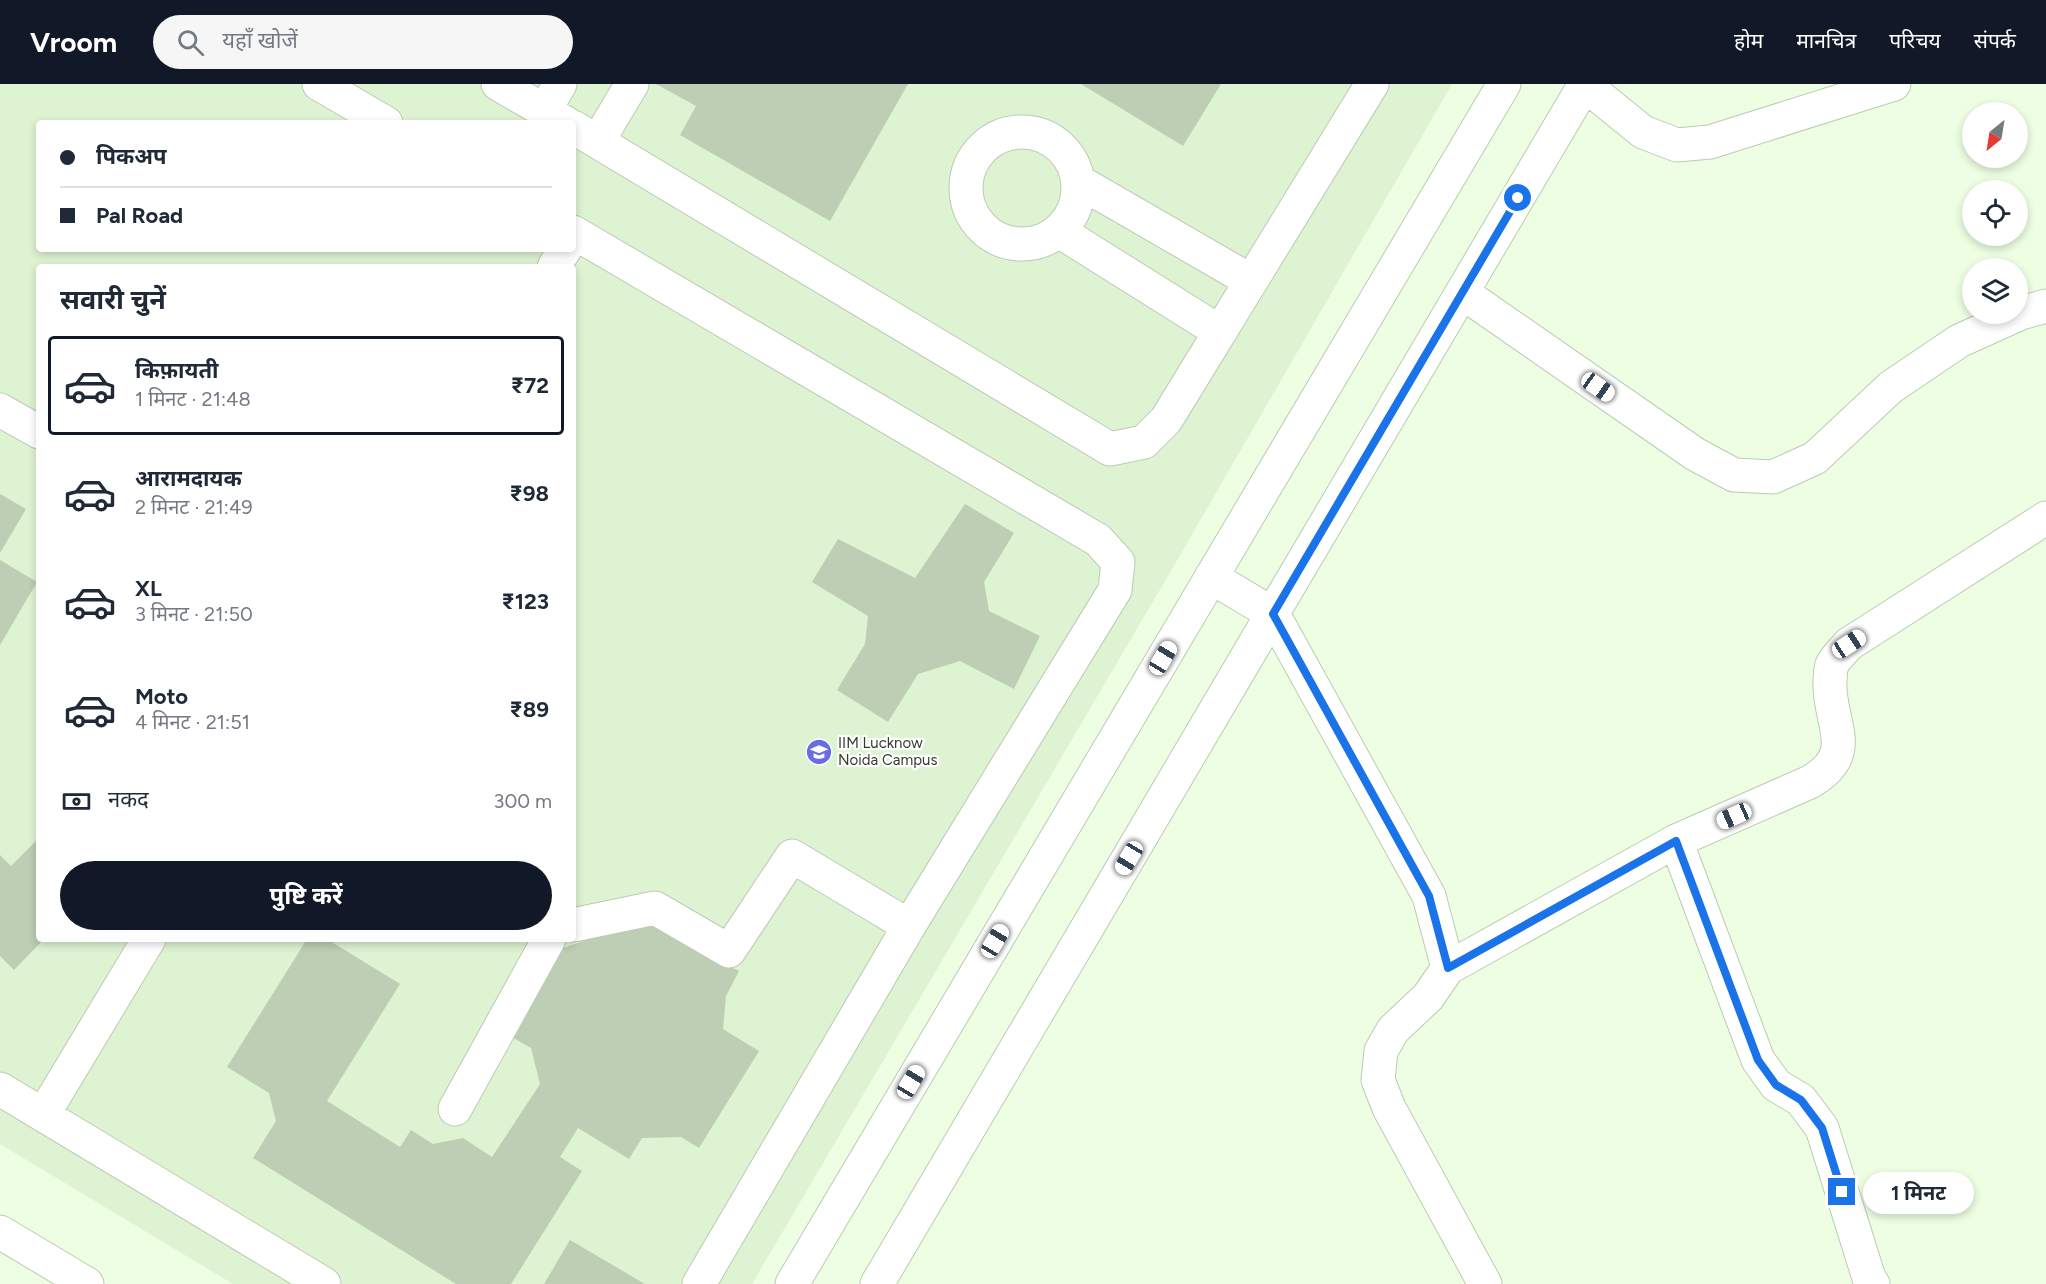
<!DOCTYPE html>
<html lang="hi">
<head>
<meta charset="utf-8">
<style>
  body { margin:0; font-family:Figtree,"Noto Sans Devanagari",sans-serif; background:#f6f6f7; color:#1f2937; height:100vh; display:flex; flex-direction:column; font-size:22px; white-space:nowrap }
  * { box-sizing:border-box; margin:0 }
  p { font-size:20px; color:#747a83 }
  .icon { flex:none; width:33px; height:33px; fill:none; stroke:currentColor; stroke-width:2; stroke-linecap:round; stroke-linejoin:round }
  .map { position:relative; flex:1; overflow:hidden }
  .details { position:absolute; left:36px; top:180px; width:540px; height:678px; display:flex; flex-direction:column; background:#fff; border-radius:6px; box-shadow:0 3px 9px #0003 }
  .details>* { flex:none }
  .banner { position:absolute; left:36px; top:36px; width:540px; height:132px; border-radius:6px; box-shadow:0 3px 9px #0003; display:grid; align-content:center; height:132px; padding:0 24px; background:#fff }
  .needle { width:39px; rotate:210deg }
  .controls { position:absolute; left:1962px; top:18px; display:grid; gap:12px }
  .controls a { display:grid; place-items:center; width:66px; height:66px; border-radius:50%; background:#fff; box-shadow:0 3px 9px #0003; font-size:30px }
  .end { position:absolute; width:27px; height:27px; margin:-14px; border:8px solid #1a73e8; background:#fff; box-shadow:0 0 0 3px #fff }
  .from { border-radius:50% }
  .bubble { position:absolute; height:42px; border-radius:21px; background:#fff; box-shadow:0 3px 9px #0003; font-size:20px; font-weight:700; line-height:42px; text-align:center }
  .car { position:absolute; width:18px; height:36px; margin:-18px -9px; border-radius:8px; box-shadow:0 0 4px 2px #0007; background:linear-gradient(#fff 24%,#345 0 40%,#fff 0 76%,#345 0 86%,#fff 0) }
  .banner b { display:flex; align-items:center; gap:21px; height:57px; font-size:22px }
  .banner b+b { border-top:2px solid #e0e1e3 }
  .banner i { width:15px; height:15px; background:#1f2937 }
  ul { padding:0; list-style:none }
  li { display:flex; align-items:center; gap:18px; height:99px; margin:0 12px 9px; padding:0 12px; border:3px solid transparent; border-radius:6px }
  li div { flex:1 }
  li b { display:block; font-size:22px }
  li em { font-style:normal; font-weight:700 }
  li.active { border-color:#111827 }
  li>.icon { width:54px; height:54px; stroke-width:1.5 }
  h2 { padding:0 24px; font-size:27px; line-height:72px }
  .pay { display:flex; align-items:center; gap:15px; height:66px; padding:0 24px; font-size:22px }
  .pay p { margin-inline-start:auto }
  .action { display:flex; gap:12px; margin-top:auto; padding:12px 24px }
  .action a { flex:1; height:69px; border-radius:36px; background:#111827; color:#fff; font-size:24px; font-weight:700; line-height:69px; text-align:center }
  header { display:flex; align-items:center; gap:36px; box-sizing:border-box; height:84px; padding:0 30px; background:#111827; color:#fff }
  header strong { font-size:28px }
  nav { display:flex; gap:33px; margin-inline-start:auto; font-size:21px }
  .search { width:420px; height:54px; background:#f6f6f7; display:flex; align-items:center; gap:15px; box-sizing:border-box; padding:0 21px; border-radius:33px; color:#747a83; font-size:22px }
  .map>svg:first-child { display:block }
</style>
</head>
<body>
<header>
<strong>Vroom</strong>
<div class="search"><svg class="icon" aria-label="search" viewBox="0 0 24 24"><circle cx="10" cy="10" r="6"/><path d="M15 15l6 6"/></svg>यहाँ खोजें</div>
<nav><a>होम</a><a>मानचित्र</a><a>परिचय</a><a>संपर्क</a></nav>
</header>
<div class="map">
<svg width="2046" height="1200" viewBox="0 0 2046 1200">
  <rect width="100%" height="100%" fill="#edfee3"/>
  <path fill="#def3d2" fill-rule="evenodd" d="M0,0H1452L1175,480L752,1200H233L0,1060ZM39,39H573V165H39ZM39,183H573V855H39Z"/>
  <path fill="#bdceb4" d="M656,0H908L830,137L680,51L696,22Z
    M1081,0H1221L1183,62Z
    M0,410L26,425L0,469Z
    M965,420L1014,449L984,498L989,527L1040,552L1014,605L960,577L918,590L888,638L837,606L865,560L868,532L812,498L838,455L915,494Z
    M0,476L37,498L0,561Z
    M38,755L39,855H44L14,886L0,872V771L11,782Z
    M643,836L739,887L726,912L723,945L759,967L699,1064L681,1053L642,1054L629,1075L578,1044L560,1073L582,1087L511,1200H456L253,1074L276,1037L269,1009L227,983L307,855H327L400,900L327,1017L400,1063L411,1046L433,1060L463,1054L492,1073L540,1000L531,964L506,950L552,868Z
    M570,1156L645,1200H544Z"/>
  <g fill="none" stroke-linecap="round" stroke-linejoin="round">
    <g stroke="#bbccb2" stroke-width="35">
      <path id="minor" d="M319,0L386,39
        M498,0L566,39
        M1585,1L1643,48L1677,61L1710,58L1894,0
        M544,27L560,0
        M573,43L1110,365L1144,358L1166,336L1372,0
        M966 104a56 56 0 1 1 112 0a56 56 0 1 1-112 0Z
        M598,57L632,0
        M1078,97L1251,197
        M1059,147L1220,248
        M573,148L1098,456L1118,478L1115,506L909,842L699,1200
        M554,183L565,165
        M1463,209L1695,370L1734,391L1773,393L1815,374L1891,303L1959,257L2021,229L2046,222
        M0,326L39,348
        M1211,493L1273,530L1429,812L1448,884L1428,913L1393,946L1381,967L1378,996L1389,1024L1485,1200
        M1676,757L1758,976L1776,1001L1801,1016L1822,1044L1869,1194L1873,1200
        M573,841L655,824L729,867L792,772L909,842
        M1448,884L1676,757L1810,698C1861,668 1827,639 1830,595C1831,591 1830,585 1832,581C1835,574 1844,566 1849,560L2046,434
        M0,1005L324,1200
        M455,1025L549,855
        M43,1031L149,855
        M0,1148L87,1200
        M792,1200L1504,0
        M877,1200L1585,0"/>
    </g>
    <use href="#minor" stroke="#fff" stroke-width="33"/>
  </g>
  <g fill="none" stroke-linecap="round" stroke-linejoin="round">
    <path stroke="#1a73e8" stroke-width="8" d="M1518,114L1273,530L1429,812L1448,884L1676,757L1758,976L1776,1001L1801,1016L1822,1044L1842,1108"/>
  </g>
  <defs>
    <g id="university-disc" transform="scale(1.35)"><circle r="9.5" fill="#686ce5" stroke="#fff"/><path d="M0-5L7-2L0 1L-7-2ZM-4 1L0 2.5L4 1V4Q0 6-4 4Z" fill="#fff"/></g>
  </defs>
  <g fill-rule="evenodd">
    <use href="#university-disc" x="819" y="668"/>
  </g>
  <g text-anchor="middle" stroke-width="4.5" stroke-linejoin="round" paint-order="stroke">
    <g font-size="15" fill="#353b31" stroke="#fff" text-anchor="start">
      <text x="838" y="664">IIM Lucknow<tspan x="838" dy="17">Noida Campus</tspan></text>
    </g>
  </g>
</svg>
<div class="controls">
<a><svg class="needle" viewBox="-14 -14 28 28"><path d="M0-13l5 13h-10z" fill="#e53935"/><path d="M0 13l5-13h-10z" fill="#747a83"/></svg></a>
<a><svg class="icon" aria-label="locate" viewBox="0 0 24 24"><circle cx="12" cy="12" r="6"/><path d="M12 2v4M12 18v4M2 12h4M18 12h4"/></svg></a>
<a><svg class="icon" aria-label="layers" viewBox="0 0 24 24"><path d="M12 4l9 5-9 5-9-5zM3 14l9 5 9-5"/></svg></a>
</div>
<i class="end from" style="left:1518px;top:114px"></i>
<i class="end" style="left:1842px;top:1108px"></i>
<div class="bubble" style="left:1863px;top:1088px;width:111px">1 मिनट</div>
<i class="car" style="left:1598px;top:303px;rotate:125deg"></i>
<i class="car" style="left:1849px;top:560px;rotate:57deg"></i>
<i class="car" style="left:1163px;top:574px;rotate:31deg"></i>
<i class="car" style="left:1734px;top:732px;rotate:246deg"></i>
<i class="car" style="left:1129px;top:774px;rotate:211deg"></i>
<i class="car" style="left:995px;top:857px;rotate:31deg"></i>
<i class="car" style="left:911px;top:998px;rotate:31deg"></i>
<div class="banner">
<b><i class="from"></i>पिकअप</b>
<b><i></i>Pal Road</b>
</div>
<section class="details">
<h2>सवारी चुनें</h2>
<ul>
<li class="active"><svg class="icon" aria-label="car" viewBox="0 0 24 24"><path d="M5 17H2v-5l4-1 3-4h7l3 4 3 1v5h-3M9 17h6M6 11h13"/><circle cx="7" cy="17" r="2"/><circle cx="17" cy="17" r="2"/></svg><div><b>किफ़ायती</b><p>1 मिनट · 21:48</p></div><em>₹72</em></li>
<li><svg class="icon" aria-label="car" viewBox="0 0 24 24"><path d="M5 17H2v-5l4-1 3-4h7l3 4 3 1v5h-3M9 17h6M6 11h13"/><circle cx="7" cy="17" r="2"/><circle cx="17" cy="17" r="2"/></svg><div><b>आरामदायक</b><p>2 मिनट · 21:49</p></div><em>₹98</em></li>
<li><svg class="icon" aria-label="car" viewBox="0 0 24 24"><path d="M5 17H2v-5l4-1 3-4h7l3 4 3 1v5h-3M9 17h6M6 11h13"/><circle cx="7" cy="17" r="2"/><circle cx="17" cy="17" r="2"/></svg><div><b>XL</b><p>3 मिनट · 21:50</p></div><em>₹123</em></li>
<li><svg class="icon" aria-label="car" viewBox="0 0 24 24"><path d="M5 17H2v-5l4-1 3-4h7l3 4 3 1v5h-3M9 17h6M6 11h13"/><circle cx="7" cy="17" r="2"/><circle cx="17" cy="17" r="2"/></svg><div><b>Moto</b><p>4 मिनट · 21:51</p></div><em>₹89</em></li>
</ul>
<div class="pay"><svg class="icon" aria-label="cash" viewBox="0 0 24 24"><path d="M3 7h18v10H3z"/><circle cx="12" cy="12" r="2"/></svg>नकद<p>300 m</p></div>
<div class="action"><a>पुष्टि करें</a></div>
</section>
</div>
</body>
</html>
